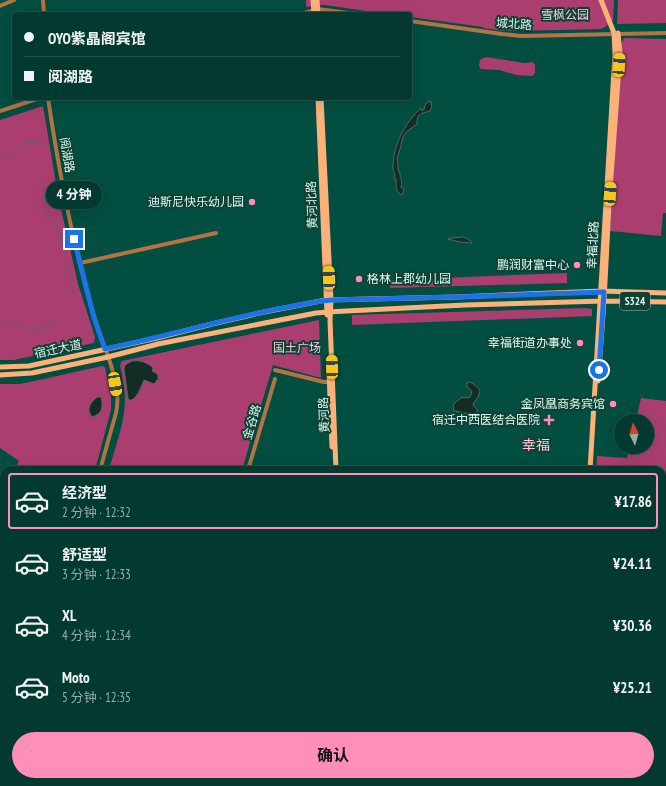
<!DOCTYPE html>
<html lang="zh">
<head>
<meta charset="utf-8">
<style>
  body { margin:0; font-family:"PT Sans Narrow","Noto Sans SC",sans-serif; background:#0c4138; color:#f1f3f6; height:100vh; display:flex; flex-direction:column; font-size:15px; white-space:nowrap }
  * { box-sizing:border-box; margin:0 }
  p { font-size:13px; color:#96adab }
  .icon { flex:none; width:22px; height:22px; fill:none; stroke:currentColor; stroke-width:2; stroke-linecap:round; stroke-linejoin:round }
  .map { position:relative; flex:1; overflow:hidden }
  .sheet { position:absolute; left:0px; top:466px; width:666px; height:320px; display:flex; flex-direction:column; background:#023a30; border-radius:12px 12px 0 0; box-shadow:0 4px 16px #0002,0 0 0 1px #23544c }
  .sheet>* { flex:none }
  .guide { position:absolute; left:12px; top:12px; width:400px; height:88px; border-radius:4px; box-shadow:0 4px 16px #0002,0 0 0 1px #23544c; display:grid; align-content:center; height:88px; padding:0 12px; background:#023a30 }
  .needle { width:26px; rotate:355deg }
  .fabs { position:absolute; left:614px; top:414px; display:grid; gap:8px }
  .fabs a { display:grid; place-items:center; width:40px; height:40px; border-radius:50%; background:#023a30; box-shadow:0 4px 16px #0002,0 0 0 1px #23544c; font-size:20px }
  .end { position:absolute; width:18px; height:18px; margin:-9px; border:5px solid #1a73e8; background:#fff; box-shadow:0 0 0 2px #fff }
  .from { border-radius:50% }
  .bubble { position:absolute; height:28px; border-radius:14px; background:#023a30; box-shadow:0 4px 16px #0002,0 0 0 1px #23544c; font-size:13px; font-weight:700; line-height:28px; text-align:center }
  .car { position:absolute; width:12px; height:24px; margin:-12px -6px; border-radius:5px; box-shadow:0 0 3px 1px #0007; background:linear-gradient(#f5c518 24%,#345 0 40%,#f5c518 0 76%,#345 0 86%,#f5c518 0) }
  .guide b { display:flex; align-items:center; gap:14px; height:38px; font-size:15px }
  .guide b+b { border-top:1px solid #23544c }
  .guide i { width:10px; height:10px; background:#f1f3f6 }
  ul { padding:7px 0 0; list-style:none }
  li { display:flex; align-items:center; gap:12px; height:56px; margin:0 8px 6px; padding:0 4px; border:2px solid transparent; border-radius:4px }
  li div { flex:1 }
  li b { display:block; font-size:15px }
  li em { font-style:normal; font-weight:700 }
  li.current { border-color:#ff8eba }
  li>.icon { width:36px; height:36px; stroke-width:1.5 }
  .action { display:flex; gap:8px; margin-top:auto; padding:8px 12px }
  .action a { flex:1; height:46px; border-radius:24px; background:#ff8eba; color:#111; font-size:16px; font-weight:700; line-height:46px; text-align:center }
  .map>svg:first-child { display:block }
</style>
</head>
<body>
<div class="map">
<svg width="666" height="786" viewBox="0 0 666 786">
  <rect width="100%" height="100%" fill="#024e40"/>
  <path fill="#aa3f6f" d="M306,0H614L613,21L605,27L601,29L514,31L504,30V31L483,28V27L410,17V14H388L324,5L306,7Z
    M618,0H666V23L617,24Z
    M624,38L666,39V213H663L661,236L610,231L622,42Z
    M487,57L524,63L533,62L535,65V73L532,76L516,75L500,70L481,69L479,66L480,60L483,58Z
    M43,106L58,195L78,284L95,337L94,343L14,360H0V120Z
    M567,273V283L390,288V280Z
    M586,308L592,309V316L352,325V315Z
    M319,320L321,378L273,365L242,470H109C115,447 125,423 125,399C125,388 122,376 120,365L122,361Z
    M102,366L105,367L111,396V410L95,470H14L19,461L0,448V384H20L39,380Z
    M641,398L666,401V511H665L666,485L662,484V470H596L597,456L627,458L630,447H647V421H636Z
    M662,556H666V580H662Z
    M0,566L4,567V782H338V786H0Z
    M662,629H666V653L662,652Z
    M662,771H666V786H624L625,782H662Z
    M400,782H519L518,786H366Z"/>
  <path fill="#142c26" stroke="#4e6a63" d="M431,101V105L432,106L430,111C420,114 417,113 417,124L406,132L403,137L400,149L397,158L398,165V169L400,174C400,178 403,180 401,187L404,190L402,195H401C394,189 397,186 396,179L394,178L395,176C394,173 393,170 393,167C393,145 405,123 421,108V110H424L425,105L428,102Z
    M464,237L472,242V243L460,242L448,239L451,238Z
    M132,361C140,360 147,362 153,368L152,371L156,373L158,375V379L154,384L144,380C141,387 138,396 132,400H129L128,398L124,369L125,365Z
    M469,382C473,383 478,387 480,391L478,397L473,404C473,407 477,408 478,411C470,417 462,411 454,411C451,402 457,403 462,397L464,398L470,397L472,391L467,387V383Z
    M97,397H101C103,407 103,413 92,417C86,409 90,403 97,397Z
    M0,630L4,632V676L0,673Z
    M132,782H236L235,786H138Z
    M277,782H322L323,786H279Z"/>
  <g fill="none" stroke-linecap="round" stroke-linejoin="round">
    <path stroke="#4e6a63" stroke-width="1" d="M0,160C14,157 17,145 27,143C34,141 42,144 49,144
      M43,186L46,208L56,224L63,244L66,256L65,266L70,279L73,289V293
      M0,323L18,324L34,329H38L55,323
      M0,591H4"/>
    <path stroke="#b27345" stroke-width="4" d="M43,0L44,14
      M0,6L14,0
      M301,14L318,9L356,14
      M410,21L502,34L521,36L666,33
      M48,98C55,145 63,192 74,239C80,266 87,293 95,319C103,348 123,382 116,413L100,470
      M0,111L40,98
      M80,263L216,233
      M275,370L324,382H329
      M248,470L275,379
      M579,470H590
      M0,559L4,561
      M0,563L4,565"/>
    <path stroke="#fdb17a" stroke-width="5" d="M313,0L314,14
      M317,0L318,14
      M318,98L327,315
      M321,98L331,300L330,321L336,470
      M0,367L29,366L157,338L212,324L264,312L326,300L456,297L601,291L666,293
      M329,373L332,447
      M0,375L32,373L108,357L158,344L316,313L327,312L465,305L604,301L666,302
      M598,381L604,301L609,205L620,53L618,33
      M590,470L615,53L614,33L601,0
      M0,485L4,486
      M0,491L4,492
      M662,587H666
      M344,782V786
      M348,782V786
      M571,786V782
      M576,786V782"/>
  </g>
  <g fill="none" stroke-linecap="round" stroke-linejoin="round">
    <path stroke="#1a73e8" stroke-width="5" d="M74,239L94,318L105,349C162,337 219,321 277,309C295,306 312,302 331,300L456,297L604,292L599,370"/>
  </g>
  <g fill="#ff8eba" stroke="#134036" stroke-width="1.5">
    <circle cx="252" cy="202" r="4"/>
    <circle cx="577" cy="265" r="4"/>
    <circle cx="359" cy="279" r="4"/>
    <circle cx="580" cy="343" r="4"/>
    <circle cx="613" cy="404" r="4"/>
    <path d="M547 414h4v4h4v4h-4v4h-4v-4h-4v-4h4z"/>
  </g>
  <g text-anchor="middle" stroke-width="4" stroke-linejoin="round" paint-order="stroke">
    <rect fill="#134036" stroke="#9ac4b8" stroke-width="1" x="620" y="292" width="30" height="18" rx="3"/>
    <g font-size="11" font-weight="bold" fill="#d4fcf0">
      <text x="635" y="305">S324</text>
    </g>
    <g font-size="12" fill="#efcfda" stroke="#134036">
      <text x="565" y="19">雪枫公园</text>
      <text x="297" y="352">国土广场</text>
    </g>
    <g font-size="12" fill="#d4fcf0" stroke="#134036">
      <text transform="translate(514 24) rotate(4)" y="4">城北路</text>
      <text transform="translate(67 155) rotate(80)" y="4">阅湖路</text>
      <text transform="translate(312 205) rotate(-92)" y="4">黄河北路</text>
      <text transform="translate(593 245) rotate(-87)" y="4">幸福北路</text>
      <text transform="translate(58 349) rotate(-12)" y="4">宿迁大道</text>
      <text transform="translate(324 415) rotate(-92)" y="4">黄河路</text>
      <text transform="translate(252 422) rotate(-73)" y="4">金谷路</text>
    </g>
    <g font-size="12" fill="#d4fcf0" stroke="#134036" text-anchor="end">
      <text x="244" y="206">迪斯尼快乐幼儿园</text>
      <text x="569" y="269">鹏润财富中心</text>
      <text x="367" y="283" text-anchor="start">格林上郡幼儿园</text>
      <text x="572" y="347">幸福街道办事处</text>
      <text x="605" y="408">金凤凰商务宾馆</text>
      <text x="540" y="424">宿迁中西医结合医院</text>
    </g>
    <g font-size="14" fill="#feccdd" stroke="#134036">
      <text x="536" y="450">幸福</text>
    </g>
  </g>
</svg>
<div class="fabs">
<a><svg class="needle" viewBox="-14 -14 28 28"><path d="M0-13l5 13h-10z" fill="#e53935"/><path d="M0 13l5-13h-10z" fill="#96adab"/></svg></a>
</div>
<i class="end from" style="left:599px;top:370px"></i>
<i class="end" style="left:74px;top:239px"></i>
<div class="bubble" style="left:46px;top:181px;width:56px">4 分钟</div>
<i class="car" style="left:619px;top:65px;rotate:4deg"></i>
<i class="car" style="left:610px;top:194px;rotate:4deg"></i>
<i class="car" style="left:329px;top:278px;rotate:358deg"></i>
<i class="car" style="left:332px;top:367px;rotate:358deg"></i>
<i class="car" style="left:115px;top:384px;rotate:170deg"></i>
<div class="guide">
<b><i class="from"></i>OYO紫晶阁宾馆</b>
<b><i></i>阅湖路</b>
</div>
<section class="sheet">
<ul>
<li class="current"><svg class="icon" aria-label="car" viewBox="0 0 24 24"><path d="M5 17H2v-5l4-1 3-4h7l3 4 3 1v5h-3M9 17h6M6 11h13"/><circle cx="7" cy="17" r="2"/><circle cx="17" cy="17" r="2"/></svg><div><b>经济型</b><p>2 分钟 · 12:32</p></div><em>¥17.86</em></li>
<li><svg class="icon" aria-label="car" viewBox="0 0 24 24"><path d="M5 17H2v-5l4-1 3-4h7l3 4 3 1v5h-3M9 17h6M6 11h13"/><circle cx="7" cy="17" r="2"/><circle cx="17" cy="17" r="2"/></svg><div><b>舒适型</b><p>3 分钟 · 12:33</p></div><em>¥24.11</em></li>
<li><svg class="icon" aria-label="car" viewBox="0 0 24 24"><path d="M5 17H2v-5l4-1 3-4h7l3 4 3 1v5h-3M9 17h6M6 11h13"/><circle cx="7" cy="17" r="2"/><circle cx="17" cy="17" r="2"/></svg><div><b>XL</b><p>4 分钟 · 12:34</p></div><em>¥30.36</em></li>
<li><svg class="icon" aria-label="car" viewBox="0 0 24 24"><path d="M5 17H2v-5l4-1 3-4h7l3 4 3 1v5h-3M9 17h6M6 11h13"/><circle cx="7" cy="17" r="2"/><circle cx="17" cy="17" r="2"/></svg><div><b>Moto</b><p>5 分钟 · 12:35</p></div><em>¥25.21</em></li>
</ul>
<div class="action"><a>确认</a></div>
</section>
</div>
</body>
</html>
